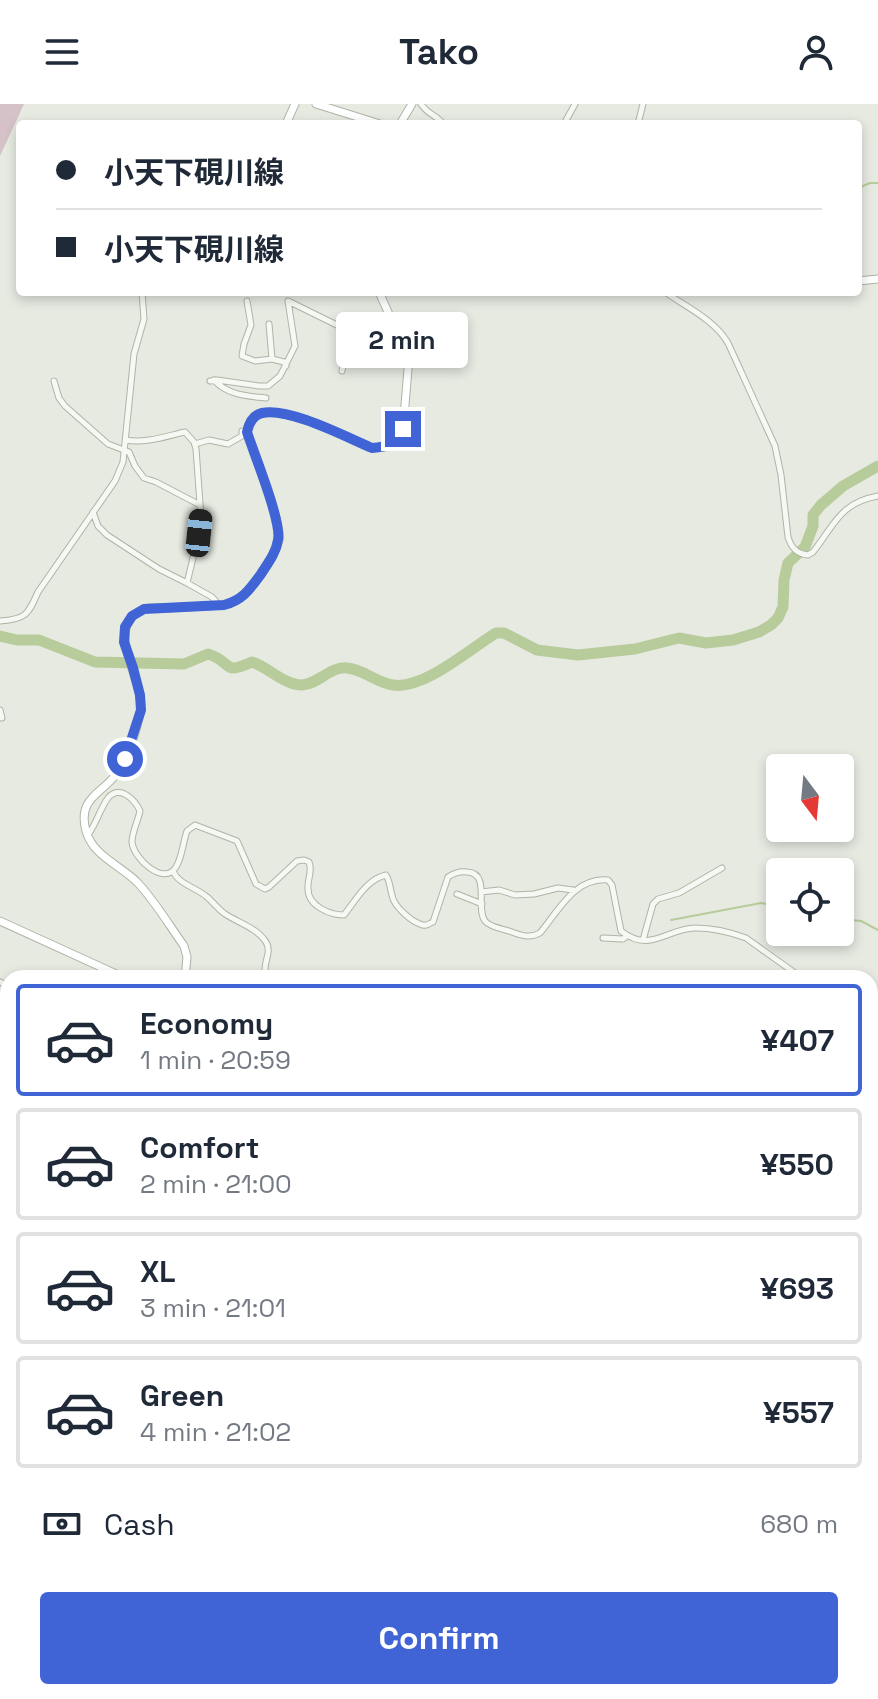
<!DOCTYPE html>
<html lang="en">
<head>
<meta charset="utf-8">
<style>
  body { margin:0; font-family:"Space Grotesk","Noto Sans JP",sans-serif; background:#f6f6f7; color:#1f2937; height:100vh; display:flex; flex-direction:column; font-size:30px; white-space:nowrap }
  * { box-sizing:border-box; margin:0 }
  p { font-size:26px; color:#747a83 }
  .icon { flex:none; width:44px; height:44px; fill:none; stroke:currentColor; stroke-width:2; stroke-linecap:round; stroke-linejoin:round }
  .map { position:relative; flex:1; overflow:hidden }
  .details { position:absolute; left:0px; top:866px; width:878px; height:730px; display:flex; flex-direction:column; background:#fff; border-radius:24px 24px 0 0; box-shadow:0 4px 12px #0003 }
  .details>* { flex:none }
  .guide { position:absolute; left:16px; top:16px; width:846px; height:176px; border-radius:8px; box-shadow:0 4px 12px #0003; display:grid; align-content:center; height:176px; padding:0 40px; background:#fff }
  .needle { width:52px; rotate:164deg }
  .buttons { position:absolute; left:766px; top:650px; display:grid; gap:16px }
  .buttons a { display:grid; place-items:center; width:88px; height:88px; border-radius:8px; background:#fff; box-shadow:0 4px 12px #0003; font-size:40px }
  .end { position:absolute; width:36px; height:36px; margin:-18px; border:10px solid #4064d6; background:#fff; box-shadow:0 0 0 4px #fff }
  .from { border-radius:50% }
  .bubble { position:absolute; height:56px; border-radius:8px; background:#fff; box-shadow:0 4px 12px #0003; font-size:26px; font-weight:700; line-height:56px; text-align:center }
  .car { position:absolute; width:24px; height:48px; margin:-24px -12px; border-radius:10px; box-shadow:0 0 6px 2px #0007; background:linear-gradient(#222 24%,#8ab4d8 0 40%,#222 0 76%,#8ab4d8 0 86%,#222 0) }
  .guide b { display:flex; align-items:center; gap:28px; height:76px; font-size:30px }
  .guide b+b { border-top:2px solid #e0e1e3 }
  .guide i { width:20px; height:20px; background:#1f2937 }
  ul { padding:14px 0 0; list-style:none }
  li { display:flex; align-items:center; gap:24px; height:112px; margin:0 16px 12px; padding:0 24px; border:4px solid #e0e1e3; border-radius:8px }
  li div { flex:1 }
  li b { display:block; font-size:30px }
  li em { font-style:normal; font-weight:700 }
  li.active { border-color:#4064d6 }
  li>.icon { width:72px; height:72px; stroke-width:1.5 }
  .pay { display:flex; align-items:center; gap:20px; height:88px; padding:0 40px; font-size:30px }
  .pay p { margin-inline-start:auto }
  .button { display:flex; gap:16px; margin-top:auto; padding:16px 40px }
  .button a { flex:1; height:92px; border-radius:8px; background:#4064d6; color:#fff; font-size:32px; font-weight:700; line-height:92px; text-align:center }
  header { display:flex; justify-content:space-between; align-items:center; height:104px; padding:0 40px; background:#fff; font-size:36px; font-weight:700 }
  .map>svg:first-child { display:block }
</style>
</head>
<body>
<header><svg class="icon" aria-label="menu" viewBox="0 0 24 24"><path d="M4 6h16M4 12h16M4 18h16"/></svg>Tako<svg class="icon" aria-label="person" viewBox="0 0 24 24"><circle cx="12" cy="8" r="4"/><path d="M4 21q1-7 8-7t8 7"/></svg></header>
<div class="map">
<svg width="878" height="1595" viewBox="0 0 878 1595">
  <rect width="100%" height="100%" fill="#e6eae1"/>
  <path fill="#d5c2c8" d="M0,0H24L0,52Z"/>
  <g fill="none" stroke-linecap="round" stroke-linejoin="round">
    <path stroke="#b7cc9a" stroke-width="2" d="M858,84L870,79H878
      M840,815L861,817L878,826
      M671,816L761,799L780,802
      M756,1588L763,1595"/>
    <path stroke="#b7cc9a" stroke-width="11" d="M0,532L17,536H39L95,558L184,560L208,550C234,558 221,572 252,558C268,563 284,581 302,581C319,580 330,562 347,564C363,565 377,579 393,581C424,586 471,544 496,529H504L537,546L578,551L635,545L679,534L706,539L733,536L759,528L771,521L778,514L783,503L784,476L788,459L805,443L813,422V411L821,401L843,382L878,362"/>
    <g stroke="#adb5a6" stroke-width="7">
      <path id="street" d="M421,0C428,11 437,11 443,20
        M564,20L575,0
        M638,20L643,0
        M665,188C686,203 715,216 728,239L775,342L781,371L788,433C791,443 796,450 808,451L813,448C835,420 840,399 878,392
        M247,197L251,221L244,240L242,252L255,257L272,255
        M269,220L272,255L284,258L286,262
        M214,276C227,291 247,292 266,294
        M54,277L59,294L65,302L108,340L129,348L135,362L144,374L156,378L200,401
        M210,277L217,276L259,282H268L280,272L295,242L288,197L349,227L342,267
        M126,336C144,340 167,332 185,328L194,338L196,345L201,413L199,429L187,479L212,493L219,501
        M195,340L209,336L228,340L242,332V327
        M93,408L98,422L107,431L159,465L187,479
        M0,517C26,515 28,511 38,488L115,377L123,358L134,250L144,215L142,188
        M0,606L2,614
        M88,731C96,720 100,705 108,694C120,680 135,696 140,707C138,717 132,728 132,738C133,754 164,783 176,763C182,754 183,738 187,727L195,721L237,737L256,780L265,785L269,783L297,757L304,756L309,758C313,768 307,775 308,785C308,802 330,811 344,811C356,796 367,775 386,771C391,779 390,789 394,797C398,805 411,817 420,820C426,823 428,820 433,818L448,773C454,769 459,767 467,768C491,769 475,804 485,817C490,823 502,825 509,827C520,831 529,835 540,829C559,806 575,773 608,776L612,781L621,827C650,850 668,824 695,824C712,824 730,828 746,834L802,874
        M173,767C178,780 197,784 207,793C213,798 219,806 225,810C239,819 257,824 266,838C273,849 261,860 266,874
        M481,788L499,786L515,791L534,790L558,784L573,786
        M457,790L482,800
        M603,834L623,835L627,832
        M643,836L653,800L658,795L679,789L722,764
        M0,878L8,882
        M870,947L878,952
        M0,1230L8,1236
        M870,1297L878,1279
        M870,1584L878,1583
        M571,1588L580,1595
        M831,1595L836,1588"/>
    </g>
    <g stroke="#adb5a6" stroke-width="9">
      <path id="secondary" d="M316,0L380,20
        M286,20L295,0
        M400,20L412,0
        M858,177L878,175
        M0,817L125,874
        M185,874L187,853L184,842C169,821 155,797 137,778C120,761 93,752 86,727C76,690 108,689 122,662C130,647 136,627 140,610C147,581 108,533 134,511C137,509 140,506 144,505C151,503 161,504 169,504C187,503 205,502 224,501C243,496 250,485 261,470C268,459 276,449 279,436C282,418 254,350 247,328C249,319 253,311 262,309C289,303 346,333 372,344L385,343L395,338L403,325L409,253L405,238L392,217L379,188
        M870,1152L878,1153
        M467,1595L483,1588"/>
    </g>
    <use href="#street" stroke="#f6f8f4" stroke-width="5"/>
    <use href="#secondary" stroke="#fff" stroke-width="7"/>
  </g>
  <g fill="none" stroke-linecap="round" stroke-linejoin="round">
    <path stroke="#4064d6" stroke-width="10" d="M125,655L141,606L140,591L133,564L124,538L125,523L132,512L144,505L224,501C243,496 250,485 261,470C268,459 276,449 278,436C282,418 254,350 247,328C249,319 253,311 262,309C289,303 346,333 372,344C389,343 394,339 403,325"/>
  </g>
</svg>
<div class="buttons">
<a><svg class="needle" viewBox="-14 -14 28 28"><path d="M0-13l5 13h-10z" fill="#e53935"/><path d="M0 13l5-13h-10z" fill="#747a83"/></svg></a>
<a><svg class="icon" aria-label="locate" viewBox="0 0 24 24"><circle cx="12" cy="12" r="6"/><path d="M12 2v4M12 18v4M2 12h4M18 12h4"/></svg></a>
</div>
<i class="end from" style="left:125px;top:655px"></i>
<i class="end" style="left:403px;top:325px"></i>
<div class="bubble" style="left:336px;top:208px;width:132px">2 min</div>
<i class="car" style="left:199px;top:429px;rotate:6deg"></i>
<div class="guide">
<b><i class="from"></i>小天下硯川線</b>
<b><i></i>小天下硯川線</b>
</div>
<section class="details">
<ul>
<li class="active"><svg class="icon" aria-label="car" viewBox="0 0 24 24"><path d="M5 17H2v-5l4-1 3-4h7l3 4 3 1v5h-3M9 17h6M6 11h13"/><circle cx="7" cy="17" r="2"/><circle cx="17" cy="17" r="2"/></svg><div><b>Economy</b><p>1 min · 20:59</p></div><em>¥407</em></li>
<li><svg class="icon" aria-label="car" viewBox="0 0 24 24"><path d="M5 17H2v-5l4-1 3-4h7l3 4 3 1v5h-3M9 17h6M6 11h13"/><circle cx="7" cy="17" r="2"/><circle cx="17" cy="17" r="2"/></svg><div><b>Comfort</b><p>2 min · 21:00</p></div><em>¥550</em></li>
<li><svg class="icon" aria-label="car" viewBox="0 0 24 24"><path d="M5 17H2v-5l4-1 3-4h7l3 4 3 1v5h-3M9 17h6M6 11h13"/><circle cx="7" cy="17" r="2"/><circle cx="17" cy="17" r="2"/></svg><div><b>XL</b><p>3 min · 21:01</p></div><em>¥693</em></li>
<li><svg class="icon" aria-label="car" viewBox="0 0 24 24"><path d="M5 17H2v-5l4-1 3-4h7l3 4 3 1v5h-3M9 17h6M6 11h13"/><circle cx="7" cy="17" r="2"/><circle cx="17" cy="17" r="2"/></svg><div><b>Green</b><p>4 min · 21:02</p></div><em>¥557</em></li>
</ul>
<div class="pay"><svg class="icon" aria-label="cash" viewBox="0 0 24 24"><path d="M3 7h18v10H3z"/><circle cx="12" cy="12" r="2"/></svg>Cash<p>680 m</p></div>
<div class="button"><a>Confirm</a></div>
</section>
</div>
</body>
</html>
